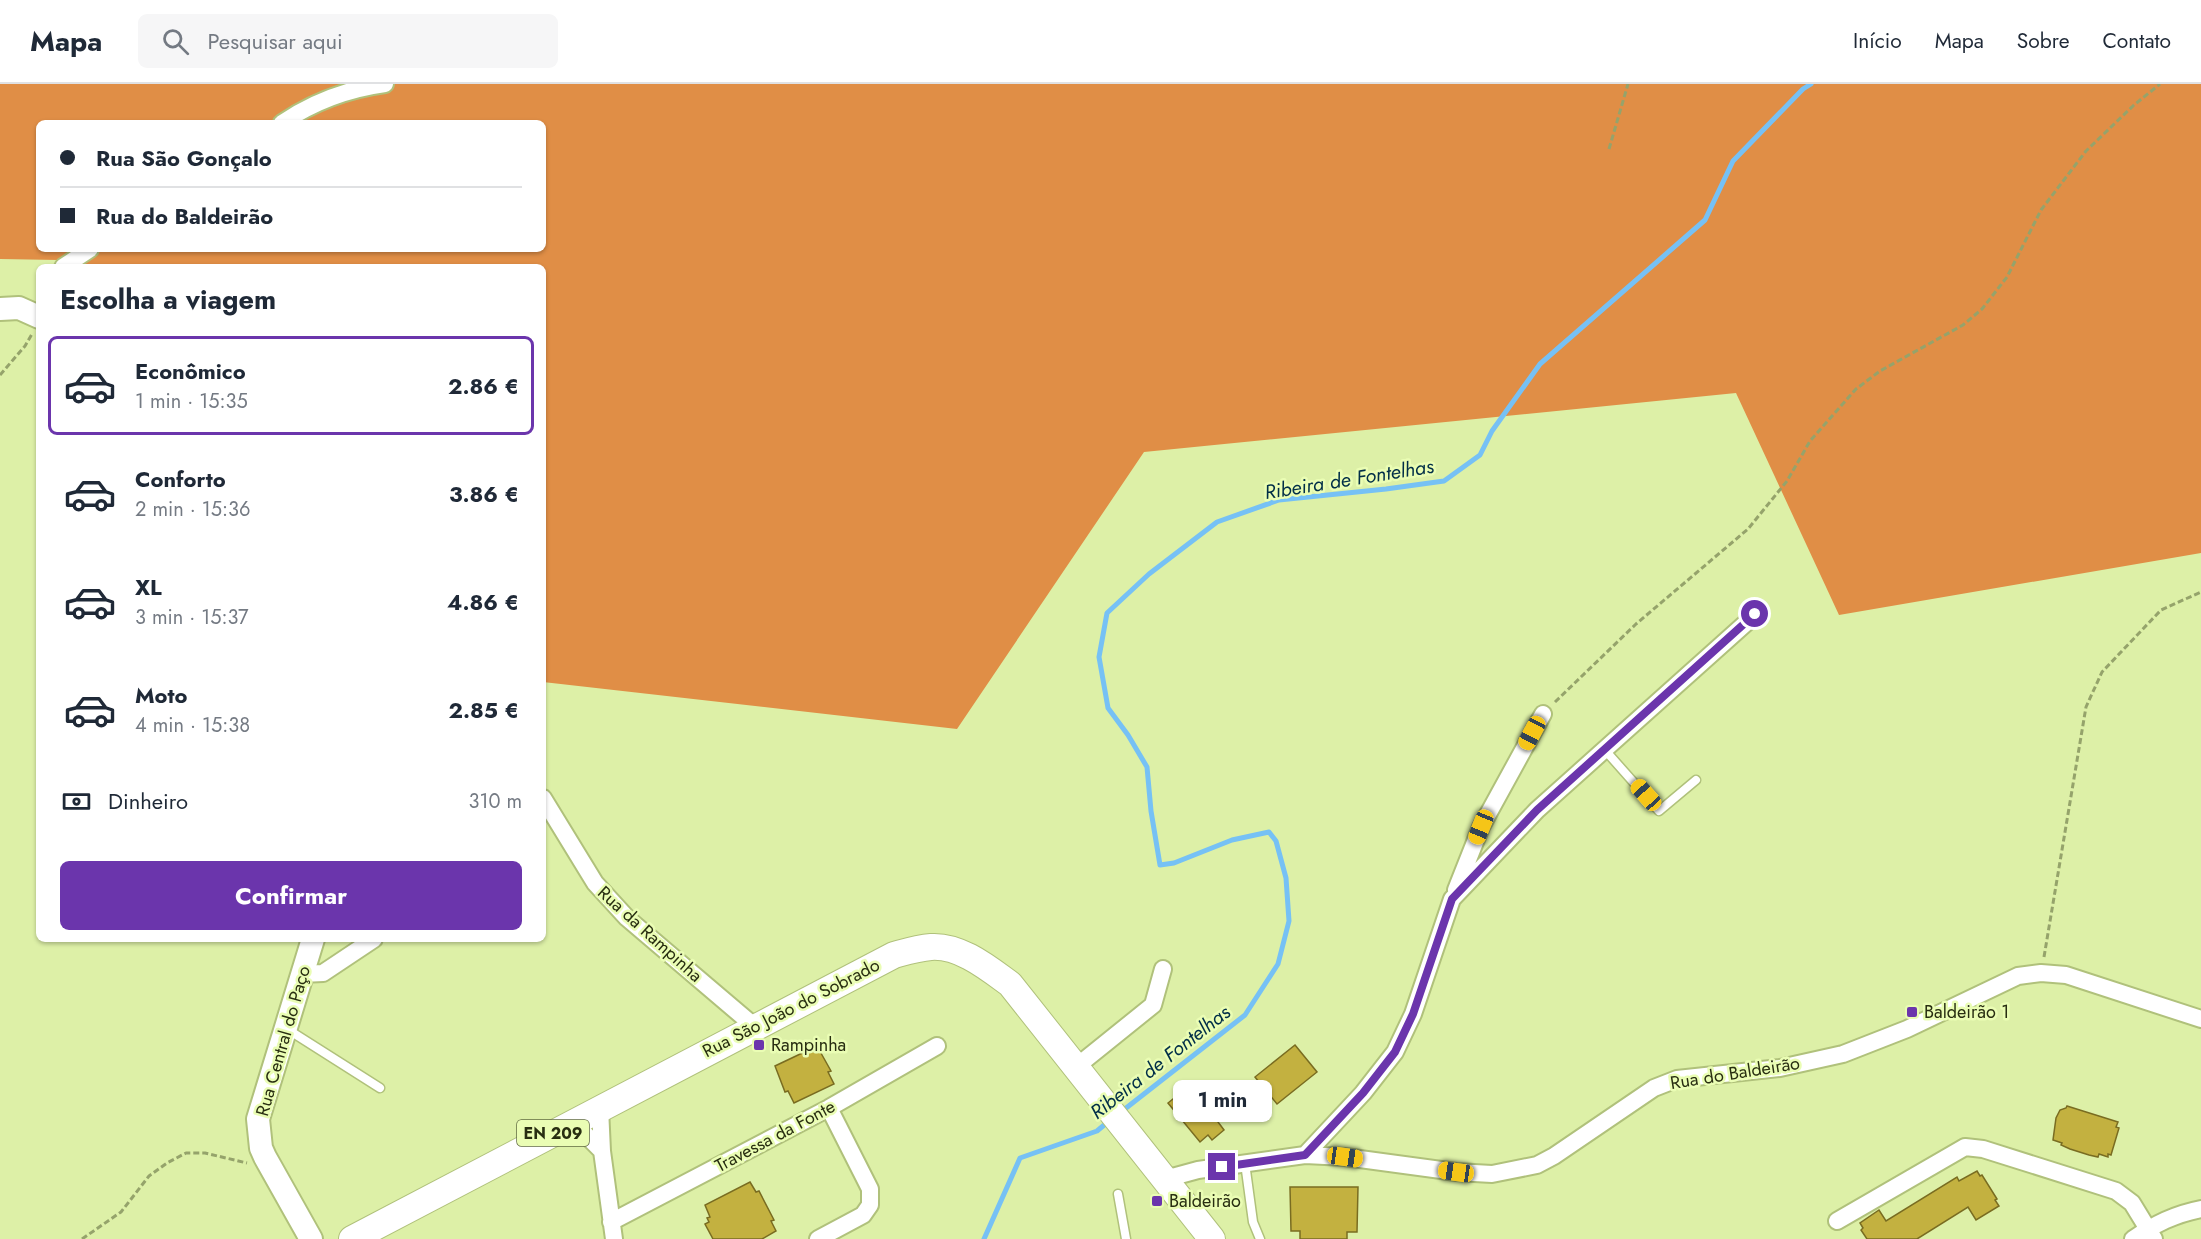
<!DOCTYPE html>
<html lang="pt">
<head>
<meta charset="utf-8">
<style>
  body { margin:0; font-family:Jost,sans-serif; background:#f6f6f7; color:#1f2937; height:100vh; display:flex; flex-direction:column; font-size:22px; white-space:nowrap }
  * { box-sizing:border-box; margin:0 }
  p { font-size:20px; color:#747a83 }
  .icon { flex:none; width:33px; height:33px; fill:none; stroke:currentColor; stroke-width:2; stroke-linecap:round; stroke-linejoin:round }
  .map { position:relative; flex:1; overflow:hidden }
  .panel { position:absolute; left:36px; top:180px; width:510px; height:678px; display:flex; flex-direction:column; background:#fff; border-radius:9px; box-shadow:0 2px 4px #0004 }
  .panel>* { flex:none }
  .hud { position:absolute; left:36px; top:36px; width:510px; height:132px; border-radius:9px; box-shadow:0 2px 4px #0004; display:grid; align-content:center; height:132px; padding:0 24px; background:#fff }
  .end { position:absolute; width:27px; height:27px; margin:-14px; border:8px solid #6b35ac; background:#fff; box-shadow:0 0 0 3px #fff }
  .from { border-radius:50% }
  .bubble { position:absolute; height:42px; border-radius:9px; background:#fff; box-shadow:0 2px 4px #0004; font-size:20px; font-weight:700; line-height:42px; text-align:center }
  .car { position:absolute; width:18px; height:36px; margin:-18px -9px; border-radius:8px; box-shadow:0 0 4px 2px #0007; background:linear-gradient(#f5c518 24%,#345 0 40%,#f5c518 0 76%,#345 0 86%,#f5c518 0) }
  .hud b { display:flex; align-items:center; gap:21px; height:57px; font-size:22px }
  .hud b+b { border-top:2px solid #e0e1e3 }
  .hud i { width:15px; height:15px; background:#1f2937 }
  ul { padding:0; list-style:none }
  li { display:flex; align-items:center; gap:18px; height:99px; margin:0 12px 9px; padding:0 12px; border:3px solid transparent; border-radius:9px }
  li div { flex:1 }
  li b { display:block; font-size:22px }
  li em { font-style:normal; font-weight:700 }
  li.on { border-color:#6b35ac }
  li>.icon { width:54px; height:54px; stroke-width:1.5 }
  h2 { padding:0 24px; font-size:27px; line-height:72px }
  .pay { display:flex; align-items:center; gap:15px; height:66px; padding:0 24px; font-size:22px }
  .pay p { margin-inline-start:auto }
  .button { display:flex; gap:12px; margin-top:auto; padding:12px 24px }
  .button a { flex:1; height:69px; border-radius:9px; background:#6b35ac; color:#fff; font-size:24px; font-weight:700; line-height:69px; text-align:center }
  header { display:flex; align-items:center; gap:36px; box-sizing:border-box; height:84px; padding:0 30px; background:#fff; border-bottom:2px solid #e0e1e3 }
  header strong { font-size:28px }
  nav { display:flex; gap:33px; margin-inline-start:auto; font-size:21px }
  .search { width:420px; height:54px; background:#f6f6f7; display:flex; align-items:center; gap:15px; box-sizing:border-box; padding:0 21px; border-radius:9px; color:#747a83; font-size:22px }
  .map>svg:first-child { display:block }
</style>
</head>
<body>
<header>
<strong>Mapa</strong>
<div class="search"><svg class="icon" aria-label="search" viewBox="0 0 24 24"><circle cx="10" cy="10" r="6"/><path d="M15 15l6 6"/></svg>Pesquisar aqui</div>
<nav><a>Início</a><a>Mapa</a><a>Sobre</a><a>Contato</a></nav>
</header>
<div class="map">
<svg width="2201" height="1155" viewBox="0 0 2201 1155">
  <rect width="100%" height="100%" fill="#ddf0a7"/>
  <path fill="#e08e46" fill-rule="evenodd" d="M0,0H2201V469L1839,531L1736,309L1144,368L957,645L543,598V183H66L58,176L0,175ZM39,39H543V165H39Z"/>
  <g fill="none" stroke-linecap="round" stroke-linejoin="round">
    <path stroke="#76c1f5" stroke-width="5" d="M1121,1028L1245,931L1278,880L1289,837L1286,794L1276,757L1269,748L1232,756L1174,779L1160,781L1151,727L1147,683L1128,651L1108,624L1099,573L1107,529L1149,490L1217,438L1279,416L1386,405L1444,397L1480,371L1492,347L1540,280L1705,136L1733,77L1803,5L1811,0
      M984,1155L1020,1074L1097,1047L1109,1037"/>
  </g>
  <path fill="#c3b140" stroke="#796c21" stroke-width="1.5" d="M1295,961L1317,988L1277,1020L1255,993Z
    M817,962L831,987L828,988L834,1000L794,1019L788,1007L785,1008L775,982Z
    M1210,997L1227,1019L1212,1030L1224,1046L1212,1056L1208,1051L1200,1058L1168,1019L1189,1002L1195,1009Z
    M2067,1022L2118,1038L2116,1043L2119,1044L2111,1071L2108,1070V1073L2099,1070L2098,1073L2089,1071L2070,1065L2061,1061L2062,1059L2053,1056L2056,1034L2060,1026L2066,1024Z
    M1977,1087L1980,1092L1982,1091L1997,1115L1995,1116L1999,1122L1976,1136L1968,1123L1917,1155H1867L1861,1146L1863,1144L1860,1139L1879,1126L1886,1137L1957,1093L1959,1097Z
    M750,1098L756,1108L759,1107L774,1136L771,1137L776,1147L762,1155H713L705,1140L709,1138L707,1134L710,1133L705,1121Z
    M1290,1103H1358L1357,1148H1347V1155H1300V1147H1291Z"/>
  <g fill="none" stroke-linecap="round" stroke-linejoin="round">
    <g stroke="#b0c17b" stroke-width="11">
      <path id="lane" d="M1604,665L1659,727L1696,696
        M287,945L380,1004
        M1245,1079L1253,1138L1260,1155
        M1118,1110L1126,1155"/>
    </g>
    <g stroke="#b0c17b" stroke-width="20">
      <path id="street" d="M282,39C313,18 348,5 385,0
        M63,183L90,165
        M543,714L595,799L627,834L754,942
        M1456,806L1481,743L1543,630
        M302,890L323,889L374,855
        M1076,983L1153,921L1163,885
        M600,1024L602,1067L614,1155
        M573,1038L602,1067
        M1305,1071L1363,1009L1395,968L1413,930L1452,815L1537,726L1756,530
        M1165,1095L1198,1086L1305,1071L1345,1073L1456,1088L1492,1090L1537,1081L1554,1072L1654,1004L1677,995L1780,984L1843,970L1907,945L2018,892L2041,889L2066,891L2201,935
        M1837,1137L1965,1063L1983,1065L2116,1107L2132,1119L2154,1155
        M611,1138L829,1024L937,962
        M818,1155L863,1131L870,1121V1105L829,1024
        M2133,1155C2155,1140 2175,1130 2201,1125"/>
    </g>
    <g stroke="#b0c17b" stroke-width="26">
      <path id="secondary" d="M0,225L19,224L39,233
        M311,1155L265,1073L261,1064L258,1035L313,855"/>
    </g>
    <g stroke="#b0c17b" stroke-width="28">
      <path id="primary" d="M352,1155L894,871C905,868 918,864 931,863C960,861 988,884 1010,900L1212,1155"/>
    </g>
    <path stroke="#95a36b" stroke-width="3" stroke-dasharray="6 3" stroke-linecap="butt" d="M1609,65L1628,0
      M0,291L25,262L32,250
      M1555,618L1636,540L1748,445L1787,397L1810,357L1856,305L1880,287L1963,241L1982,225L2007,193L2041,126L2086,67L2134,21L2160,0
      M2044,873L2086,623L2102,588L2161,526L2201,508
      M82,1155L121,1128L149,1092L167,1079L186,1069H205L247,1079"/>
    <use href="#lane" stroke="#fff" stroke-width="8"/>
    <use href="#street" stroke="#fff" stroke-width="16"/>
    <use href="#secondary" stroke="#fff" stroke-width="22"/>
    <use href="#primary" stroke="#fff" stroke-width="26"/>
  </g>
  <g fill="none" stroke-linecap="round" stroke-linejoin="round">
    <path stroke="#6b35ac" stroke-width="8" d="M1222,1083L1305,1071L1363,1009L1395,968L1413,930L1452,815L1537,726L1755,530"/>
  </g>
  <g fill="#6b35ac" stroke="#eafdb4" stroke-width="2">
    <rect x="1906" y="922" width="12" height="12" rx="3"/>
    <rect x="753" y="955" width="12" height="12" rx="3"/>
    <rect x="1151" y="1111" width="12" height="12" rx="3"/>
  </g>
  <g text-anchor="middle" stroke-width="5" stroke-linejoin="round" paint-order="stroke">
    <rect fill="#eafdb4" stroke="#626c42" stroke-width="1.5" x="517" y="1036" width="72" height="26" rx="4.5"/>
    <g font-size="16" font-weight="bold" fill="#282e11">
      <text x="553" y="1055">EN 209</text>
    </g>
    <g font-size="18" fill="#282e11" stroke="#eafdb4">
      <text transform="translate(650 850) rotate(42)" y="6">Rua da Rampinha</text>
      <text transform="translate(791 924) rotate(-27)" y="6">Rua São João do Sobrado</text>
      <text transform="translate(283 957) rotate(-74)" y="6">Rua Central do Paço</text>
      <text transform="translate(1735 989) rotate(-9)" y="6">Rua do Baldeirão</text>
      <text transform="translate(775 1052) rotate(-28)" y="6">Travessa da Fonte</text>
    </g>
    <g font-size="18" fill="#282e11" stroke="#eafdb4" text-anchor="start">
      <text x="1924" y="934">Baldeirão 1</text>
      <text x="771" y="967">Rampinha</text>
      <text x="1169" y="1123">Baldeirão</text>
    </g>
    <g font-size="20" font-style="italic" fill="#012e47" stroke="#eafdb4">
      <text transform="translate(1349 395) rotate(-9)" y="7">Ribeira de Fontelhas</text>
      <text transform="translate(1160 978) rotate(-38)" y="7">Ribeira de Fontelhas</text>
    </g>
  </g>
</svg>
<i class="end from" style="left:1755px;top:530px"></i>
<i class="end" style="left:1222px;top:1083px"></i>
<div class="bubble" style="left:1173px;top:996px;width:99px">1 min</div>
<i class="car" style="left:1532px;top:649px;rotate:208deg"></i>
<i class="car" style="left:1646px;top:711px;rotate:318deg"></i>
<i class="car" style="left:1481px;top:743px;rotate:202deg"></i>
<i class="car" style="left:1345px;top:1073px;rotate:98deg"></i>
<i class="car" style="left:1456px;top:1088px;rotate:278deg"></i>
<div class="hud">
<b><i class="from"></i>Rua São Gonçalo</b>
<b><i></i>Rua do Baldeirão</b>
</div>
<section class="panel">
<h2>Escolha a viagem</h2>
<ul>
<li class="on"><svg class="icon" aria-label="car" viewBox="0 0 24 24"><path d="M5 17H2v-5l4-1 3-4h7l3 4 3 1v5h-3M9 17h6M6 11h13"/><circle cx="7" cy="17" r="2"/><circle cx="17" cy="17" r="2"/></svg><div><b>Econômico</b><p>1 min · 15:35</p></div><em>2.86 €</em></li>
<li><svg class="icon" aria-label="car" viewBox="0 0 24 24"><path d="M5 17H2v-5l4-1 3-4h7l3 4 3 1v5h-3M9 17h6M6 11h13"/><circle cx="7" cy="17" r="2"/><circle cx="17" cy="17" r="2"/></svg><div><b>Conforto</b><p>2 min · 15:36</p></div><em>3.86 €</em></li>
<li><svg class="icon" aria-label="car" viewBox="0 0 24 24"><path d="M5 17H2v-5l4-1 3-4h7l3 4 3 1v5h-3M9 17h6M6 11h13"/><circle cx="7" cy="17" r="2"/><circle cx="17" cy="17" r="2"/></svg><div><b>XL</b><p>3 min · 15:37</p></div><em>4.86 €</em></li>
<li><svg class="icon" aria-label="car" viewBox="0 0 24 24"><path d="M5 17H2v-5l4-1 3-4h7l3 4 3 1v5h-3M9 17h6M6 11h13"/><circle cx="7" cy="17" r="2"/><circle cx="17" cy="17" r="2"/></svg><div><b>Moto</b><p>4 min · 15:38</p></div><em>2.85 €</em></li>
</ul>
<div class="pay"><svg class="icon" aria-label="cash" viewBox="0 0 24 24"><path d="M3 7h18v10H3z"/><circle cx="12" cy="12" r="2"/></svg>Dinheiro<p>310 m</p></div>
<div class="button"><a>Confirmar</a></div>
</section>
</div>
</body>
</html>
